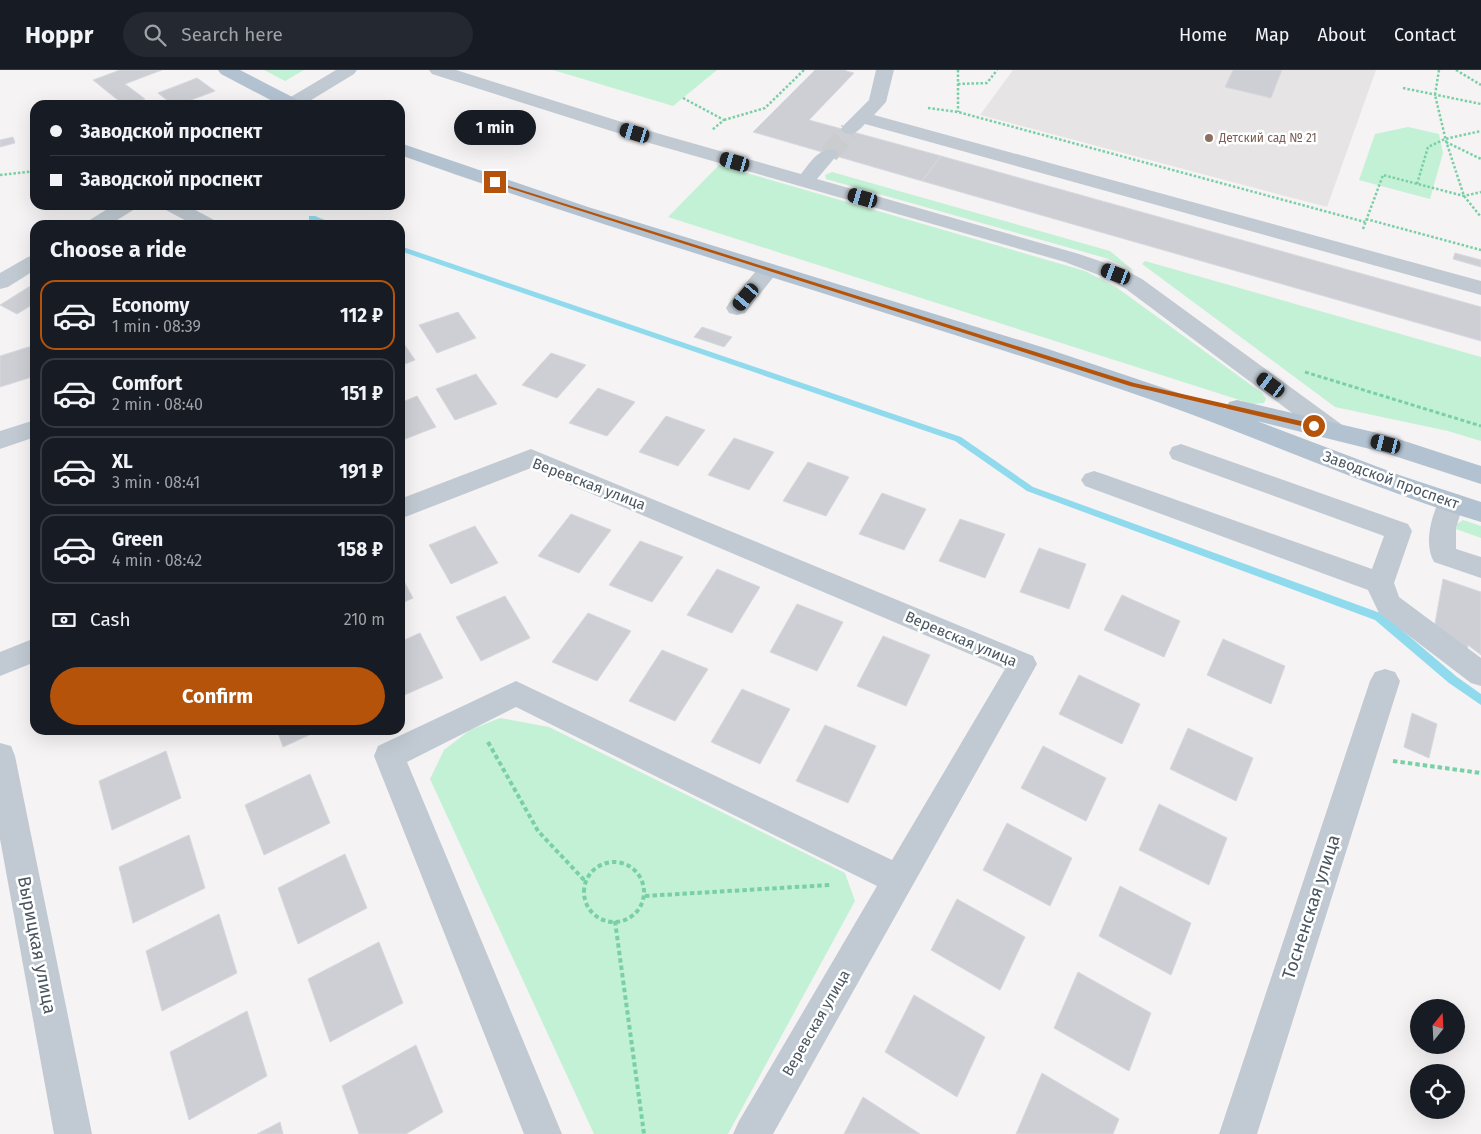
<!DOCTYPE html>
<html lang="en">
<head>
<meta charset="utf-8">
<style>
  body { margin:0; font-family:"Fira Sans",sans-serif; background:#242831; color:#f1f3f6; height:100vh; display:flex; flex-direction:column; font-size:19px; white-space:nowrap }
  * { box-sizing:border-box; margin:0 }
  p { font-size:16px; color:#9ea1a6 }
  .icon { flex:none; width:28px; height:28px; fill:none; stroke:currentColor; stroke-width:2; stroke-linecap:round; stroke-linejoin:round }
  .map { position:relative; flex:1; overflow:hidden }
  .sheet { position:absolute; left:30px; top:150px; width:375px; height:515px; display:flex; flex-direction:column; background:#171b24; border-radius:15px; box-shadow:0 5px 20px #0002 }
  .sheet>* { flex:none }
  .banner { position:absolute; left:30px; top:30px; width:375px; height:110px; border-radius:15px; box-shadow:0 5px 20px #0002; display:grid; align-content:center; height:110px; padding:0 20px; background:#171b24 }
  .needle { width:32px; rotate:18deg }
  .controls { position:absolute; left:1410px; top:929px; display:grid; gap:10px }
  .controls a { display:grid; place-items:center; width:55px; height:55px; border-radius:50%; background:#171b24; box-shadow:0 5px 20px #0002; font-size:25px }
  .end { position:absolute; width:22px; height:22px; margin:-11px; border:6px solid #b45309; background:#fff; box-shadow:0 0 0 2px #fff }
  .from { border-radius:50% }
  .bubble { position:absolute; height:35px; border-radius:18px; background:#171b24; box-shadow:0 5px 20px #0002; font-size:16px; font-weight:700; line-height:35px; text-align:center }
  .car { position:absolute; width:15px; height:30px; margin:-15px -8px; border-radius:6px; box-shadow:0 0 4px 1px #0007; background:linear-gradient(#222 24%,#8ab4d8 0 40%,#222 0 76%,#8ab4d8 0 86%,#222 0) }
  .banner b { display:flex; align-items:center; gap:18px; height:48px; font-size:19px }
  .banner b+b { border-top:1px solid #363941 }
  .banner i { width:12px; height:12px; background:#f1f3f6 }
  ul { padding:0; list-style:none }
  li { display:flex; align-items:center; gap:15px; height:70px; margin:0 10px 8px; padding:0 10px; border:2px solid #363941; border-radius:15px }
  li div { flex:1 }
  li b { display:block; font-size:19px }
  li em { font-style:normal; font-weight:700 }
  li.on { border-color:#b45309 }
  li>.icon { width:45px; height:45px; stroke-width:1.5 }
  h2 { padding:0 20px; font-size:22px; line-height:60px }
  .pay { display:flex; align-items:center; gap:12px; height:55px; padding:0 20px; font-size:19px }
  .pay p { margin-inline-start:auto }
  .cta { display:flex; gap:10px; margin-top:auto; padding:10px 20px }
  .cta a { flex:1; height:58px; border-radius:30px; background:#b45309; color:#fff; font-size:20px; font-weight:700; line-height:58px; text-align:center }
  header { display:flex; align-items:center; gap:30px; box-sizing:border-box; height:70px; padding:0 25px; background:#171b24; border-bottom:1px solid #363941 }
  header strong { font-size:24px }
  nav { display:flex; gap:28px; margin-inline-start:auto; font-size:18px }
  .search { width:350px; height:45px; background:#242831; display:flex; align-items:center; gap:12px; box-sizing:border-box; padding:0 18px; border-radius:28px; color:#9ea1a6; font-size:19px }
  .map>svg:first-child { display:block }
</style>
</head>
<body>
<header>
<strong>Hoppr</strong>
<div class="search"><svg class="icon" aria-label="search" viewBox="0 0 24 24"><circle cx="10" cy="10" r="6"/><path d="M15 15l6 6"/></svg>Search here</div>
<nav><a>Home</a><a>Map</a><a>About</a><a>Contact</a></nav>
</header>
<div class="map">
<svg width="1481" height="1064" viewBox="0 0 1481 1064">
  <rect width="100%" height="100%" fill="#f5f3f3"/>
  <path fill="#e6e4e5" d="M1013,0H1376L1327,137L980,45Z"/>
  <path fill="#c3f1d5" d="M264,0H304L285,11Z
    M553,0H717L673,36Z
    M1408,57L1439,64L1443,83L1430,129L1359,110L1375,64Z
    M719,95L1085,201L1116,217L1262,323L1266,329L1264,333L1252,334L668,147Z
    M832,102L1110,181L1134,201L1109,189L826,109L825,105Z
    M1145,191L1481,287V371L1448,361L1335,337L1142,194Z
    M1463,450L1481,456V468L1456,459L1457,454Z
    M500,648L549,657L845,803L855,831L728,1064H594L430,709L444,680L470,660Z"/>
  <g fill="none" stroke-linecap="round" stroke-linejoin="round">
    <path fill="#90daee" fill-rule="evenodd" d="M309,146H315L337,155H326L309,150Z
      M400,176L961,367L1033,417L1383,544L1457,607L1481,624V635L1449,613L1375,550L1027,421L955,371L400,181Z"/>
  </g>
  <path fill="#cdcfd5" stroke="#d7d9de" d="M120,0H162L125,14L145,29L129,35H124L93,10Z
    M815,0H843L854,3L809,50L941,86L922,111L753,62Z
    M1233,0H1282L1271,28L1225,17Z
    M197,8L215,21L178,35H173L158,23Z
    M13,67L15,73L0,77V70Z
    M941,86L1481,237V271L922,111Z
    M1455,183L1481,190V197L1453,189Z
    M35,213V233L17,244L0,235Z
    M458,242L476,268L437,283L419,255Z
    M702,257L732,267L724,277L694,267Z
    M400,268L415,290L400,296Z
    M35,275V306L0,317V286Z
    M551,283L586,295L557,328L522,315Z
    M476,304L497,334L455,350L436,319Z
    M598,318L635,332L607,366L569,353Z
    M417,326L436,357L400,371V333Z
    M666,346L705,360L678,396L639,382Z
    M734,368L774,382L749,420L708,405Z
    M808,392L849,407L826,446L783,431Z
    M882,423L926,439L904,480L859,464Z
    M571,444L611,460L579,503L538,486Z
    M960,449L1005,464L985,508L939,491Z
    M475,456L498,493L451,514L429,475Z
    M640,471L683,487L652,532L609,515Z
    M1039,478L1086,494L1069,539L1020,522Z
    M717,499L760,517L732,563L687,545Z
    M400,504L413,528L400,534Z
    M1443,509L1481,522V585L1468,575L1467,582L1434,559Z
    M1122,525L1180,551L1164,587L1104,560Z
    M505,526L530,568L481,591L456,547Z
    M797,534L843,552L817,601L770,582Z
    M588,543L631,561L597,611L552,592Z
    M420,563L443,608L400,627V572Z
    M883,566L930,585L906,636L857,616Z
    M1223,569L1285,596L1271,634L1207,605Z
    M662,580L708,599L675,651L629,631Z
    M1079,605L1140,634L1122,674L1059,644Z
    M742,619L790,639L760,694L711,672Z
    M1412,643L1437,654L1429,688L1404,677Z
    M825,655L876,676L848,733L796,711Z
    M1188,658L1253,688L1236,731L1170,699Z
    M277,660H320L283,677Z
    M1043,676L1106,708L1086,751L1021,718Z
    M166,681L181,728L112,760L99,711Z
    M310,704L330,753L264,785L245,735Z
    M1159,734L1227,768L1209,815L1139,780Z
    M1007,753L1072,788L1050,836L983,800Z
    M189,765L205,818L133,853L119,797Z
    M345,784L367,838L298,874L278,818Z
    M1120,816L1191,853L1171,905L1099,866Z
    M957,829L1025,867L1000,920L931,880Z
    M219,844L237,903L162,941L146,881Z
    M379,872L403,933L330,972L308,909Z
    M1078,902L1151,943L1129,1001L1054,958Z
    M914,925L985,967L957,1027L885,982Z
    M247,941L267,1006L189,1050L170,982Z
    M416,975L443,1042L406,1064H359L342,1016Z
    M1042,1003L1119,1049L1113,1064H1016Z
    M863,1027L920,1064H844Z
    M280,1052L283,1064H257Z"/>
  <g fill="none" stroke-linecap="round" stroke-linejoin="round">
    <path stroke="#caccce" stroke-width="19" stroke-dasharray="19 10" stroke-linecap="butt" d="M829,84L849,61"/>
    <path stroke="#7ad0a6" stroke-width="2.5" stroke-dasharray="2.5 2" stroke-linecap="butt" d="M958,0V42
      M1439,0L1435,25L1446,71L1464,126L1481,147
      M1456,0L1481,15
      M958,14L987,13L997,0
      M1403,18L1481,34
      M683,28L724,50L712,60
      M928,38L958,42L1365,152
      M724,50L765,38L804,0
      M1446,72L1481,89
      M0,105L35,101
      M1417,114L1428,77L1445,69L1481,61
      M1366,149L1481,180
      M1363,159L1383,105L1464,126L1481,122"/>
    <path stroke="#7ad0a6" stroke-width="3" stroke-dasharray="4 2.5" stroke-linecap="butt" d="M1305,302L1481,356"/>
    <path stroke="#7ad0a6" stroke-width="4" stroke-dasharray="4.5 3" stroke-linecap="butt" d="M488,672L538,761L586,812
      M1393,691L1481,703
      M584 822a30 30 0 1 1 60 0a30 30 0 1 1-60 0Z
      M645,826L830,815
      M615,851L644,1064"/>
    <path fill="#c1cad2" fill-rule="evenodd" d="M336,0H357L354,4L303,35H281L284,31Z
      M429,0H456L660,64L801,104C810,93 819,76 836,80L838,84L817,109L1079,184L1123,199L1142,209L1341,354L1344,360L1341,366L1332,368L1323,366L1126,219L1109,209L1065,192L646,72L432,4Z
      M876,0H894L886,32L874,45L1481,211V225L865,54C858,61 854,66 844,63L841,59L844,55L869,30Z
      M114,135H138L135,139L109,155H85L88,151Z
      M161,135H186L216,151L219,155H194L164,139Z
      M35,185V200L8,217L0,219V203L28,187Z
      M768,194L775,195L779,200L775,205L745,243L737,245L729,243L726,238L729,233L761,195Z
      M35,350V367L0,379V361Z
      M1181,374L1408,454L1412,461L1394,513L1399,527L1481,588V616L1471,613L1379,543L1368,520L1085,416L1081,410L1085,404L1094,401L1103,404L1372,499L1384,466L1172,389L1169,383L1172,377Z
      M531,379L1033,586L1037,594L773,1064H733L739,1051L877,816L516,637L407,692L562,1064H524L374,686L378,676L516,611L892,790L1005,599L531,398L400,449V429Z
      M1451,423L1460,425L1464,432L1456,458V479L1481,487V508L1434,492C1423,473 1432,443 1442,425Z
      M35,568V592L0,606V582Z
      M1385,599L1395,602L1400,611L1257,1064H1219L1370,611L1375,602Z
      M0,673L11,676L15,686L92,1064H54L0,769Z"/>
    <path fill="#b3c2d1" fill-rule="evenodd" d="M218,0H240L300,31L303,35H280L221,4Z
      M400,73L588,137L1048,279L1226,339L1229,332L1237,330L1386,365L1481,396V414L1382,382L1257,351L1402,406L1481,432V452C1358,414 1242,360 1120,319C881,238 638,170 400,85Z"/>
  </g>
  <path fill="#b45309" d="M493,111L1134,313L1314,354L1318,356L1314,359L1130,316L493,113Z"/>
  <circle fill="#8d6e63" stroke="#fff" stroke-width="2" cx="1209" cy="68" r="5"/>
  <g text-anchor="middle" stroke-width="5" stroke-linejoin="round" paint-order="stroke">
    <g font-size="12" fill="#785e54" stroke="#fff" text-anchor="start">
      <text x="1219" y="72">Детский сад № 21</text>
    </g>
    <g font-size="15" fill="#4a5661" stroke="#fff">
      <text transform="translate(1391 410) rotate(20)" y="5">Заводской проспект</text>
      <text transform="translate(589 414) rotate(21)" y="5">Веревская улица</text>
      <text transform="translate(961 569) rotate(23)" y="5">Веревская улица</text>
      <text transform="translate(816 953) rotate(-60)" y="5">Веревская улица</text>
    </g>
    <g font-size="18" fill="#4a5661" stroke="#fff">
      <text transform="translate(1311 837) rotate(-72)" y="6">Тосненская улица</text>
      <text transform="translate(37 875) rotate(79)" y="6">Вырицкая улица</text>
    </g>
  </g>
</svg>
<div class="controls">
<a><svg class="needle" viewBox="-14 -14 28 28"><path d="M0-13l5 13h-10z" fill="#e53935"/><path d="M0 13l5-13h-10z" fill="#9ea1a6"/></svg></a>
<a><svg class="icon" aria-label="locate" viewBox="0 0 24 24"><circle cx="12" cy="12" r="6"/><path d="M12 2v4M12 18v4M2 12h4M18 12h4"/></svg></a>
</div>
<i class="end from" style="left:1314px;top:356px"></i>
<i class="end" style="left:495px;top:112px"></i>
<div class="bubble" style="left:454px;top:40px;width:82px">1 min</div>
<i class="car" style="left:635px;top:63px;rotate:287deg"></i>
<i class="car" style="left:735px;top:92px;rotate:286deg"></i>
<i class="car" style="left:863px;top:128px;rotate:286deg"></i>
<i class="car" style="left:1116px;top:204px;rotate:291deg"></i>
<i class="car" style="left:746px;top:227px;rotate:220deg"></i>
<i class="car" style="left:1271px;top:315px;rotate:306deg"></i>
<i class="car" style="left:1386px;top:374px;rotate:284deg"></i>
<div class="banner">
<b><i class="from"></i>Заводской проспект</b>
<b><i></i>Заводской проспект</b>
</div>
<section class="sheet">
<h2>Choose a ride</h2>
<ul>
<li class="on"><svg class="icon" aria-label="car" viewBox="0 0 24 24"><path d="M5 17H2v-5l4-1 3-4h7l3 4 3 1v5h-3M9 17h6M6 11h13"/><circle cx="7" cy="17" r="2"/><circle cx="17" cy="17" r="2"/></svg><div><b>Economy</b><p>1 min · 08:39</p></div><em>112 ₽</em></li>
<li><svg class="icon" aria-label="car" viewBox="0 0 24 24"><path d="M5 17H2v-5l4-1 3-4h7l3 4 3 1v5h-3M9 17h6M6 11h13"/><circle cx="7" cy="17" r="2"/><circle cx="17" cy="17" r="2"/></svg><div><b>Comfort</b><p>2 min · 08:40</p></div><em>151 ₽</em></li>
<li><svg class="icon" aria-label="car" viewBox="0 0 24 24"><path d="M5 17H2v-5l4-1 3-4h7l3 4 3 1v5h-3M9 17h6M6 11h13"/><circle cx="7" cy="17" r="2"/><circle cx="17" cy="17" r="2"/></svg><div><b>XL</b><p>3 min · 08:41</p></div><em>191 ₽</em></li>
<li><svg class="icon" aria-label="car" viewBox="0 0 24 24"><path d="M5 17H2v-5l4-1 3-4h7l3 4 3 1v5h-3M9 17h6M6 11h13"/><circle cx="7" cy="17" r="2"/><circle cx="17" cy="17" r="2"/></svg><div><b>Green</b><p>4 min · 08:42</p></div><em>158 ₽</em></li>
</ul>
<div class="pay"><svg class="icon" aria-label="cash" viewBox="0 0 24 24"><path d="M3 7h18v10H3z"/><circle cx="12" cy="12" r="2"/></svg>Cash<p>210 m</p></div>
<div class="cta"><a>Confirm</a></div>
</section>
</div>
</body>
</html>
